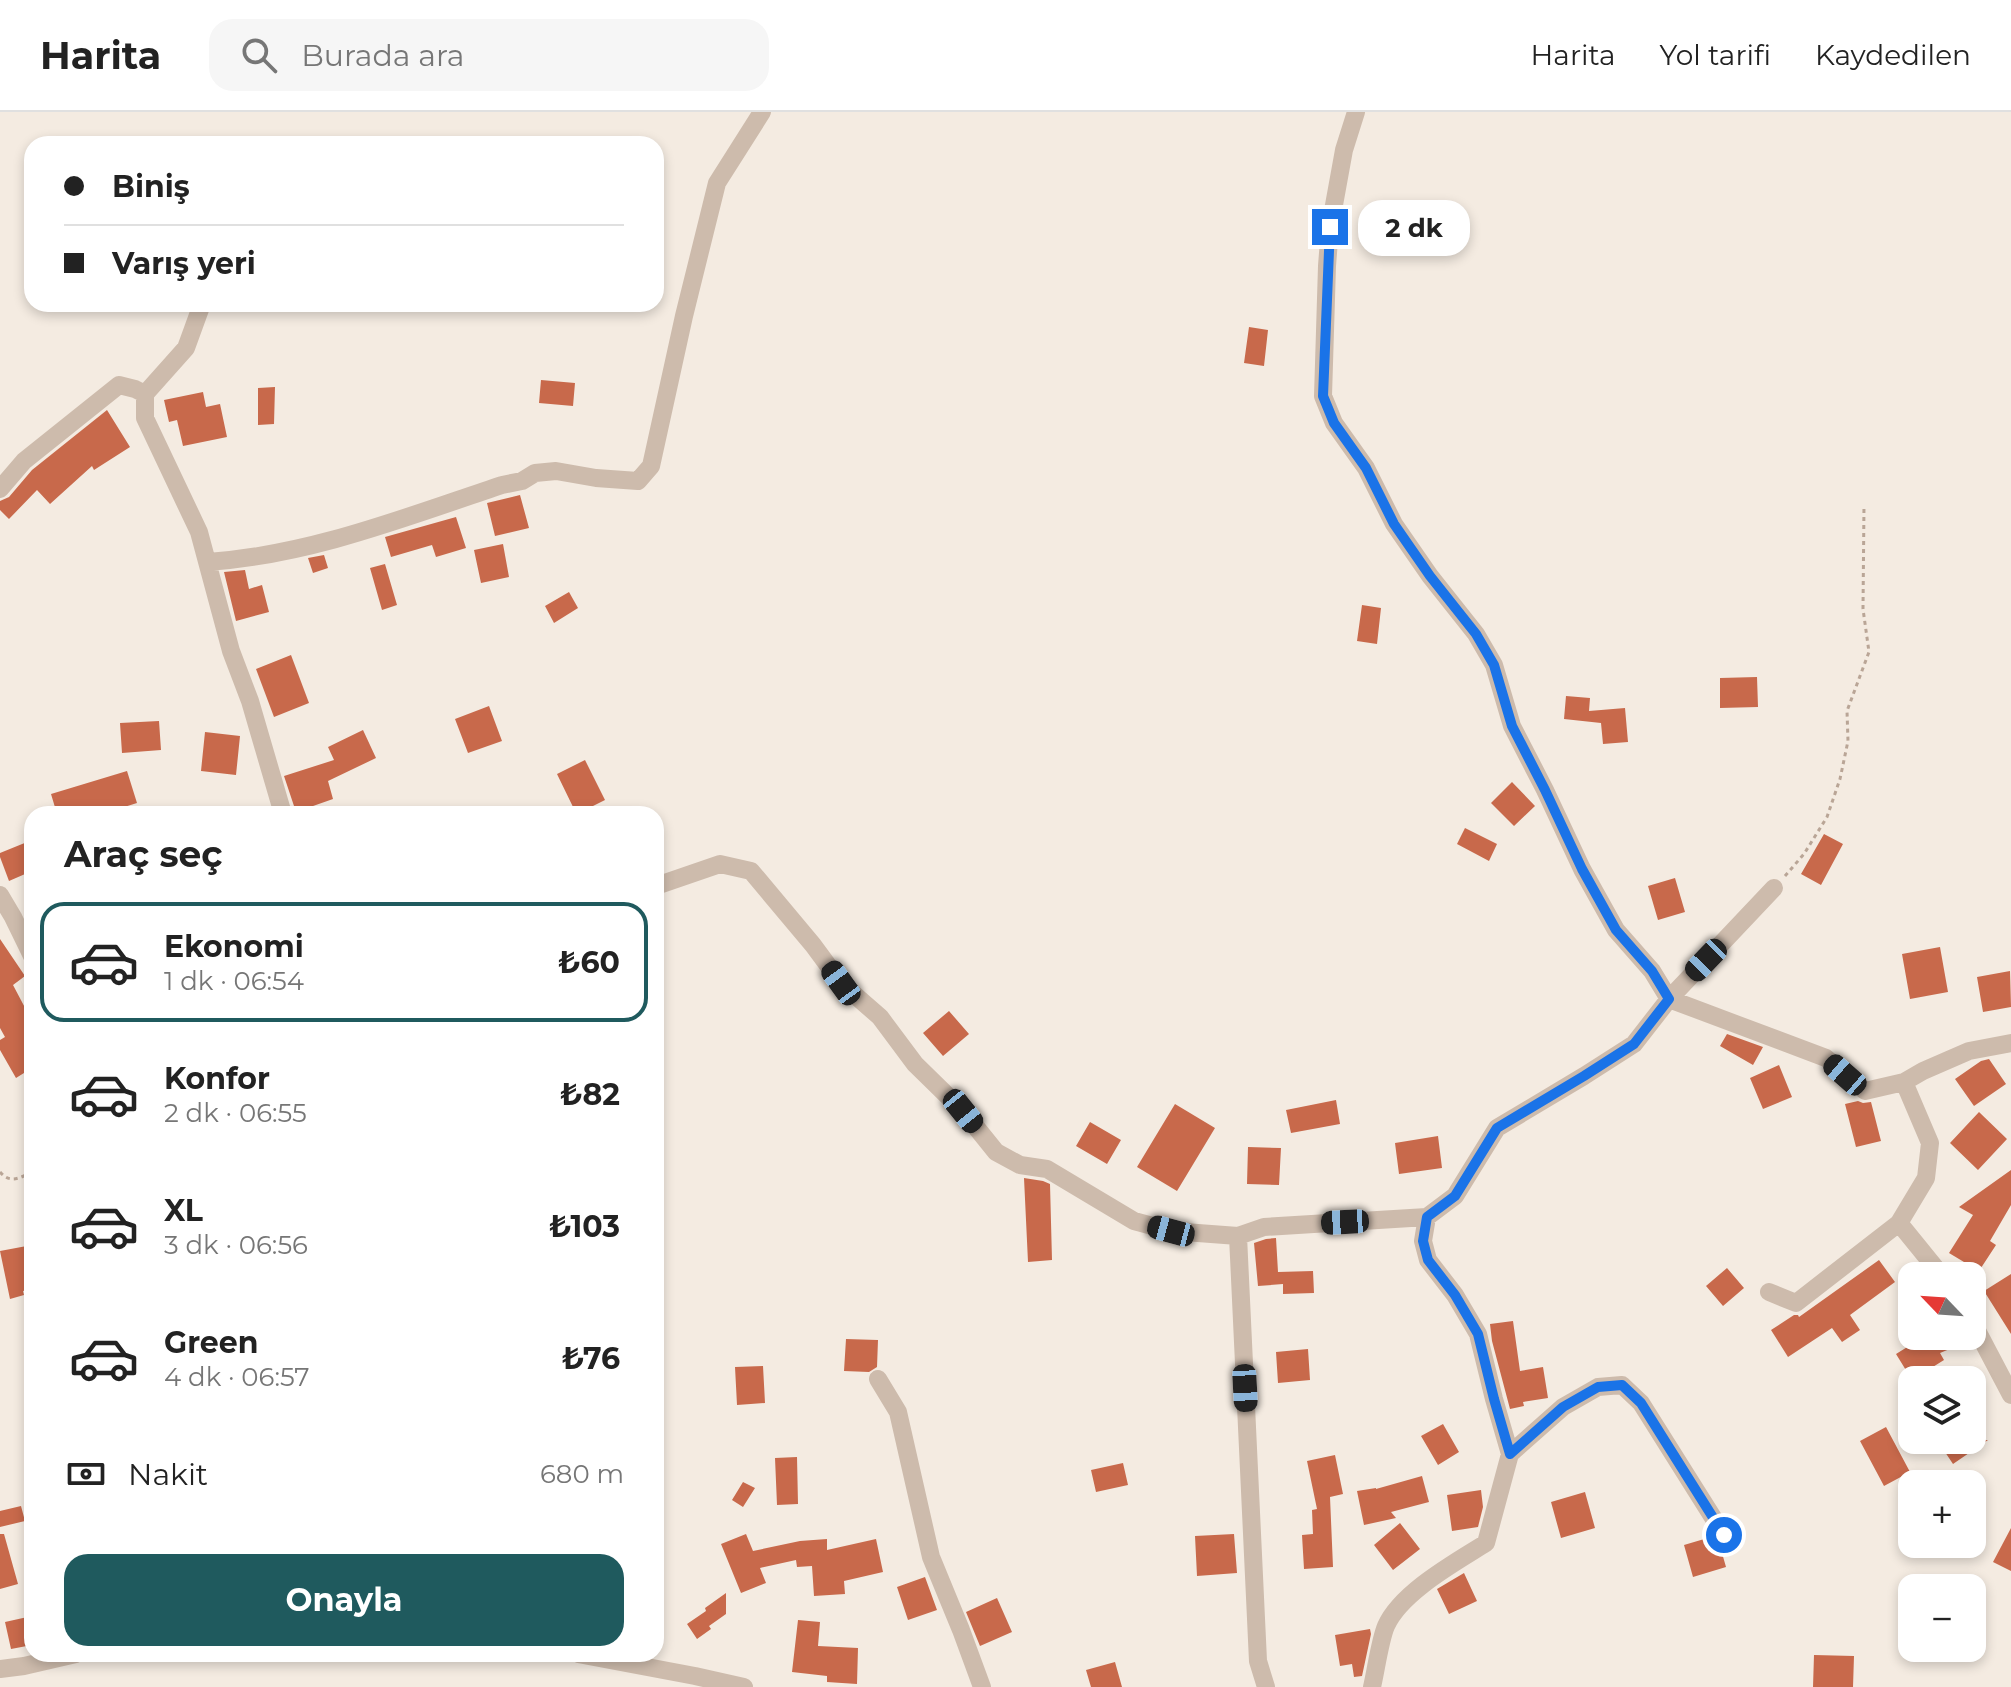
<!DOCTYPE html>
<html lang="tr">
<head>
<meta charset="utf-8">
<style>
  body { margin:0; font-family:Montserrat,sans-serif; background:#f6f6f6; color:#222; height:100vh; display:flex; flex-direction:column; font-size:30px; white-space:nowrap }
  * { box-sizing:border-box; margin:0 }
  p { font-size:26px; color:#767676 }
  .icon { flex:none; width:44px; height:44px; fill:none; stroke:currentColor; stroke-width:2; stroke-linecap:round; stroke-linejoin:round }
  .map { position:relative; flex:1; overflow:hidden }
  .sheet { position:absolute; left:24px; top:694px; width:640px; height:856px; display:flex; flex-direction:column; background:#fff; border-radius:24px; box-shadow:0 4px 12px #0003 }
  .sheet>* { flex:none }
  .guide { position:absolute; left:24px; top:24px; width:640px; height:176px; border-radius:24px; box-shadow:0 4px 12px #0003; display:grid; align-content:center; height:176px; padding:0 40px; background:#fff }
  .needle { width:52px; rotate:295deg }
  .fabs { position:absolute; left:1898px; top:1150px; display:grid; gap:16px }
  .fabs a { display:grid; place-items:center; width:88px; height:88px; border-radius:16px; background:#fff; box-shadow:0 4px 12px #0003; font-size:40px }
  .end { position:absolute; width:36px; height:36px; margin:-18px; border:10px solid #1a73e8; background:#fff; box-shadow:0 0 0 4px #fff }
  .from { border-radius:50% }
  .bubble { position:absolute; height:56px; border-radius:24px; background:#fff; box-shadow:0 4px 12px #0003; font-size:26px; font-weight:700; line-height:56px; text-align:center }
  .car { position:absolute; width:24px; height:48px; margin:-24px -12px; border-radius:10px; box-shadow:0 0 6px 2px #0007; background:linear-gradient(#222 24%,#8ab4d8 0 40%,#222 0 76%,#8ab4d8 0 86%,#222 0) }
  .guide b { display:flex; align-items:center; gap:28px; height:76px; font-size:30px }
  .guide b+b { border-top:2px solid #e0e0e0 }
  .guide i { width:20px; height:20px; background:#222 }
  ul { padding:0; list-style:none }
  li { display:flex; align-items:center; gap:24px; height:120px; margin:0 16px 12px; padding:0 24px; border:4px solid transparent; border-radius:24px }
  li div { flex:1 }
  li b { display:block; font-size:30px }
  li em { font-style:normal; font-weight:700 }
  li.on { border-color:#1f5a5e }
  li>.icon { width:72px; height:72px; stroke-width:1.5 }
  h2 { padding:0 40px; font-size:36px; line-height:96px }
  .pay { display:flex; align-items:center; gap:20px; height:88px; padding:0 40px; font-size:30px }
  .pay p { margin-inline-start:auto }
  .button { display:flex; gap:16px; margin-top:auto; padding:16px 40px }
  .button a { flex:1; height:92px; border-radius:24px; background:#1f5a5e; color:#fff; font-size:32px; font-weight:700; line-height:92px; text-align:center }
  header { display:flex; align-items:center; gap:48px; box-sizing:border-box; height:112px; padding:0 40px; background:#fff; border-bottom:2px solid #e0e0e0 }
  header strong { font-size:38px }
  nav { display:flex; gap:44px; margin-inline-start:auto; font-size:28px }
  .search { width:560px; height:72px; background:#f6f6f6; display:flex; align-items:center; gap:20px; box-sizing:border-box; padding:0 28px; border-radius:24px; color:#767676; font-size:30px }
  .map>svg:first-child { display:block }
</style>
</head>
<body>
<header>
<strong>Harita</strong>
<div class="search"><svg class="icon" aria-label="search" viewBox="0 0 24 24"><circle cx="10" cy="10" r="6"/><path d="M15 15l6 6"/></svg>Burada ara</div>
<nav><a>Harita</a><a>Yol tarifi</a><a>Kaydedilen</a></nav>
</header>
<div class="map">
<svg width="2011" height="1575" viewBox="0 0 2011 1575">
  <rect width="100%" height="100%" fill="#f4ebe1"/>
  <path fill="#c8694b" d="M1249,215L1268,218L1264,254L1244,251Z
    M541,268L575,271L573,294L539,291Z
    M275,275L274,312L258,313V276Z
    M203,280L206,295L220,292L227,325L183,334L177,308L169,310L164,288Z
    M107,298L130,335L94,358L92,354L50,392L37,378L9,407L0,398V389L9,385L32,358Z
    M520,383L529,416L495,424L487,391Z
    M456,405L466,436L436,445L432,433L391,445L385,425Z
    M503,432L509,465L481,471L474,438Z
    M324,443L328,456L313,461L308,446Z
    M385,452L397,493L382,498L370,456Z
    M245,458L249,477L262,473L269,500L236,509L224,460Z
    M569,480L578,496L554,511L545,494Z
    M1362,493L1381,496L1377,532L1357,529Z
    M291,543L309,591L274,605L256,557Z
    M1757,565L1758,595L1720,596V566Z
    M1566,584L1590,586L1589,599L1625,596L1628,630L1603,632L1601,611L1564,607Z
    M489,594L502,629L468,641L455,607Z
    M159,609L161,638L122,641L120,611Z
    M363,618L376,646L328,669L333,687L296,700L284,664L334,648L328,635Z
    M205,620L240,624L236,663L201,659Z
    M585,648L605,688L583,699L580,694L574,697L557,662Z
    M127,659L137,691L102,702H57L51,682Z
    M1512,670L1535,694L1514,714L1491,691Z
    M1465,716L1497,732L1489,749L1457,732Z
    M1824,722L1843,732L1821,773L1801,762Z
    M32,728V759L9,769L0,745V741Z
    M1675,766L1685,800L1658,808L1648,774Z
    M0,827L25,864L13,873L32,909V956L16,966L0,938V928L5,925L0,916Z
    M1940,835L1948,880L1910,887L1902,842Z
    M2010,859L2011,895L1983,900L1977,865Z
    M949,899L969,922L943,944L923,921Z
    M1727,922L1763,935L1753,953L1720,934Z
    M1989,947L2006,972L1974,994L1955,967L1981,949Z
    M1779,953L1792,985L1763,997L1750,966Z
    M1336,988L1340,1012L1291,1021L1286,998Z
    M1858,989L1863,991L1871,990L1881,1029L1856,1035L1845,992Z
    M1175,992L1215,1016L1177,1079L1137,1055Z
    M1979,1000L2007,1027L1978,1058L1950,1031Z
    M1090,1010L1121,1028L1107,1052L1076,1034Z
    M1438,1024L1442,1056L1399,1062L1395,1031Z
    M1248,1035L1281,1036L1279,1073L1247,1072Z
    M2011,1058V1093L1990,1129L1996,1133L1979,1159L1949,1141L1973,1103L1959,1095Z
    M1024,1066L1043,1069L1050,1072L1052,1148L1028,1150Z
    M1276,1126L1278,1160L1313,1159L1314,1181L1283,1182V1172L1258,1174L1254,1131L1266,1127Z
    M32,1133V1177L23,1179L24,1183L10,1187L0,1139Z
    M1879,1148L1895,1170L1850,1203L1860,1218L1842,1230L1832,1216L1788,1245L1771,1218L1794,1203H1798L1799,1205Z
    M1727,1156L1744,1176L1723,1194L1706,1174Z
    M2011,1162V1222L1984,1179Z
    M1513,1209L1520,1259L1543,1255L1548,1286L1523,1290L1524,1294L1510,1297L1492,1229L1490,1212Z
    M1925,1224H1966L1969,1229L1940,1241L1944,1248L1912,1268L1896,1242Z
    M846,1227L878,1228L877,1255L869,1260L844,1259Z
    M1308,1237L1310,1268L1278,1271L1276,1240Z
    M763,1254L765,1291L737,1293L735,1255Z
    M1443,1312L1459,1340L1438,1353L1421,1324Z
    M1886,1315L1910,1360L1884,1374L1860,1329Z
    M1937,1328H1988L1953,1352Z
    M1335,1343L1343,1382L1330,1385L1333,1455L1304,1457L1302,1423L1313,1422L1312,1398L1317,1397L1307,1349Z
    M797,1345L798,1392L777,1393L775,1346Z
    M1123,1351L1128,1373L1096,1380L1091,1358Z
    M1422,1364L1429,1390L1391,1400L1396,1406L1364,1413L1357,1379L1376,1376V1377Z
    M743,1370L755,1376L743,1395L732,1388Z
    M1481,1378L1483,1395L1478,1415L1452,1419L1447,1383Z
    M1585,1380L1595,1416L1561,1426L1551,1390Z
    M21,1394L25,1409L0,1415V1399Z
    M1400,1411L1420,1437L1393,1458L1374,1433Z
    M2011,1416V1459L1993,1450Z
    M0,1422H4L18,1472L0,1477Z
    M746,1422L753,1439L800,1429L827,1427V1438L876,1427L883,1460L844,1469L845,1482L814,1484L812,1454L797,1455L796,1448L760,1456L766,1471L741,1481L721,1432Z
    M1234,1422L1237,1461L1197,1464L1195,1424Z
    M1711,1425L1720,1434L1726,1455L1693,1465L1684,1433Z
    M1464,1461L1477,1489L1449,1502L1437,1477Z
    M925,1465L937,1498L908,1508L897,1475Z
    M726,1481V1502L709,1514L711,1517L697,1527L687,1512L706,1499L705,1496Z
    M997,1486L1012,1520L980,1534L966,1500Z
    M32,1504V1533L11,1537L5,1510Z
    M798,1508L820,1510L818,1534L858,1536L857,1572L827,1570V1564L792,1560Z
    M1370,1517L1371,1522L1362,1564L1354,1565L1352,1552L1340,1554L1335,1523Z
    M1814,1543L1854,1544L1853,1575H1813Z
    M1115,1550L1122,1575H1091L1086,1558Z"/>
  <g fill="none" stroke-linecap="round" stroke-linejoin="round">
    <path stroke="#b9a596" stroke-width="3" stroke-dasharray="4 4" stroke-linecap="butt" d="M1785,764L1804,742L1827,705L1840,667L1848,629L1847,599L1869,540L1863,497L1864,393
      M0,1060C10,1072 20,1066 32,1060"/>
    <path stroke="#cdbbac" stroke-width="18" d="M1356,0L1344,38L1330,115L1327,154L1323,284L1334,311L1366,356L1394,412L1430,464L1476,522L1494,553L1512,614L1545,678L1582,757L1616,818L1652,859L1669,887L1826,946L1865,979L1904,970L1923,959L1969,939L2011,931
      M202,192L186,236L145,282V306L199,420L231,539L250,589L283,702
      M0,377L24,349L119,273L135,277L145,282
      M208,450C310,443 406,405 502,373L522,369L535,361L556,359L596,366L638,369L651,354L684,204L717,71L762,0
      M656,774L720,752L751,759L813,833L841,871L880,905L915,952L963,999L996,1040L1020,1053L1047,1057L1134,1109L1171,1119L1238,1124
      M0,783L13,805L32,844
      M1899,1111L1942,1164
      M1769,1180L1796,1191L1899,1111L1926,1066L1930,1031L1904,970
      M1972,1209L2011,1283
      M878,1267L898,1300L931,1445L961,1518L982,1575
      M1510,1342L1563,1295L1598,1275L1622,1273L1641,1291L1724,1423
      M578,1542L695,1564L744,1575
      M0,1557L24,1554L76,1542
      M1266,1575L1258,1549L1238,1124L1264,1115L1427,1105L1455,1084L1497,1016L1584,964L1634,932L1669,887L1774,776
      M1372,1575C1376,1558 1380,1528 1386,1514C1401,1480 1456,1450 1486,1431L1510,1342L1494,1287L1478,1222L1455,1183L1428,1148L1423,1129L1427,1105"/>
  </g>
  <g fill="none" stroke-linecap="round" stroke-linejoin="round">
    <path stroke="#1a73e8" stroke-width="10" d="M1330,115L1323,284L1334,311L1366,356L1394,412L1430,464L1476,522L1494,553L1512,614L1545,678L1582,757L1616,818L1652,859L1669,887L1634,932L1584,964L1497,1016L1455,1084L1427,1105L1423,1129L1428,1148L1455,1183L1478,1222L1494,1287L1510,1342L1563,1295L1598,1275L1622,1273L1641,1291L1724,1423"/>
  </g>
</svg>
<div class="fabs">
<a><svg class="needle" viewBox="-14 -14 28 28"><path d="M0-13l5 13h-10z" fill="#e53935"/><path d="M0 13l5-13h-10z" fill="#767676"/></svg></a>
<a><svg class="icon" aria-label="layers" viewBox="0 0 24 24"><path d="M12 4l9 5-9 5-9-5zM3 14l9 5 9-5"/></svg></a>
<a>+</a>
<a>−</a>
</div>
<i class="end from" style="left:1724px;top:1423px"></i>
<i class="end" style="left:1330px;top:115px"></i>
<div class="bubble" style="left:1358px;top:88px;width:112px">2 dk</div>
<i class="car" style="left:1706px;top:848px;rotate:224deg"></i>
<i class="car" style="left:841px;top:871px;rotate:324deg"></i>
<i class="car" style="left:1845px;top:963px;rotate:311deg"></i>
<i class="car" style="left:963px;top:999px;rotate:141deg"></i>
<i class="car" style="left:1345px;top:1110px;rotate:267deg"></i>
<i class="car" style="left:1171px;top:1119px;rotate:285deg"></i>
<i class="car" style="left:1245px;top:1276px;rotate:177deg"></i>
<div class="guide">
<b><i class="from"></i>Biniş</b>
<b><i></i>Varış yeri</b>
</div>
<section class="sheet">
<h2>Araç seç</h2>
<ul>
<li class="on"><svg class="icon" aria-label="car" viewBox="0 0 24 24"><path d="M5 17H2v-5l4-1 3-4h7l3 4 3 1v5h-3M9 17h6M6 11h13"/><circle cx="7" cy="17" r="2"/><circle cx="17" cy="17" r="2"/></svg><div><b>Ekonomi</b><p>1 dk · 06:54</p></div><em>₺60</em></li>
<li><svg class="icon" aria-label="car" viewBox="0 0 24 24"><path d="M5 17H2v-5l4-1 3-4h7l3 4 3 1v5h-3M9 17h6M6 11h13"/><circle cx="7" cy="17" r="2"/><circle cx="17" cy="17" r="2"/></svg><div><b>Konfor</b><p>2 dk · 06:55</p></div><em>₺82</em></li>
<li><svg class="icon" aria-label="car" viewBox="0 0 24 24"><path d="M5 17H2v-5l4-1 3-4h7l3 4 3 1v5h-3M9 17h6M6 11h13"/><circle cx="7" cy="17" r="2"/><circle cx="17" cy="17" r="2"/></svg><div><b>XL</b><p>3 dk · 06:56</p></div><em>₺103</em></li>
<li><svg class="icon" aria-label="car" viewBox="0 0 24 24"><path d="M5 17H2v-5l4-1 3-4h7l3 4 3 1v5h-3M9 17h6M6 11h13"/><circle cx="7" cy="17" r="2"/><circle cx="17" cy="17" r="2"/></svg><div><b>Green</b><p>4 dk · 06:57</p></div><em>₺76</em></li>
</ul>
<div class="pay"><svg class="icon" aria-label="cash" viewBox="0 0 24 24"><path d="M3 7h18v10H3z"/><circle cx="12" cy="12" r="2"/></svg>Nakit<p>680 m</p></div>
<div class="button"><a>Onayla</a></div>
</section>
</div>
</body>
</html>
